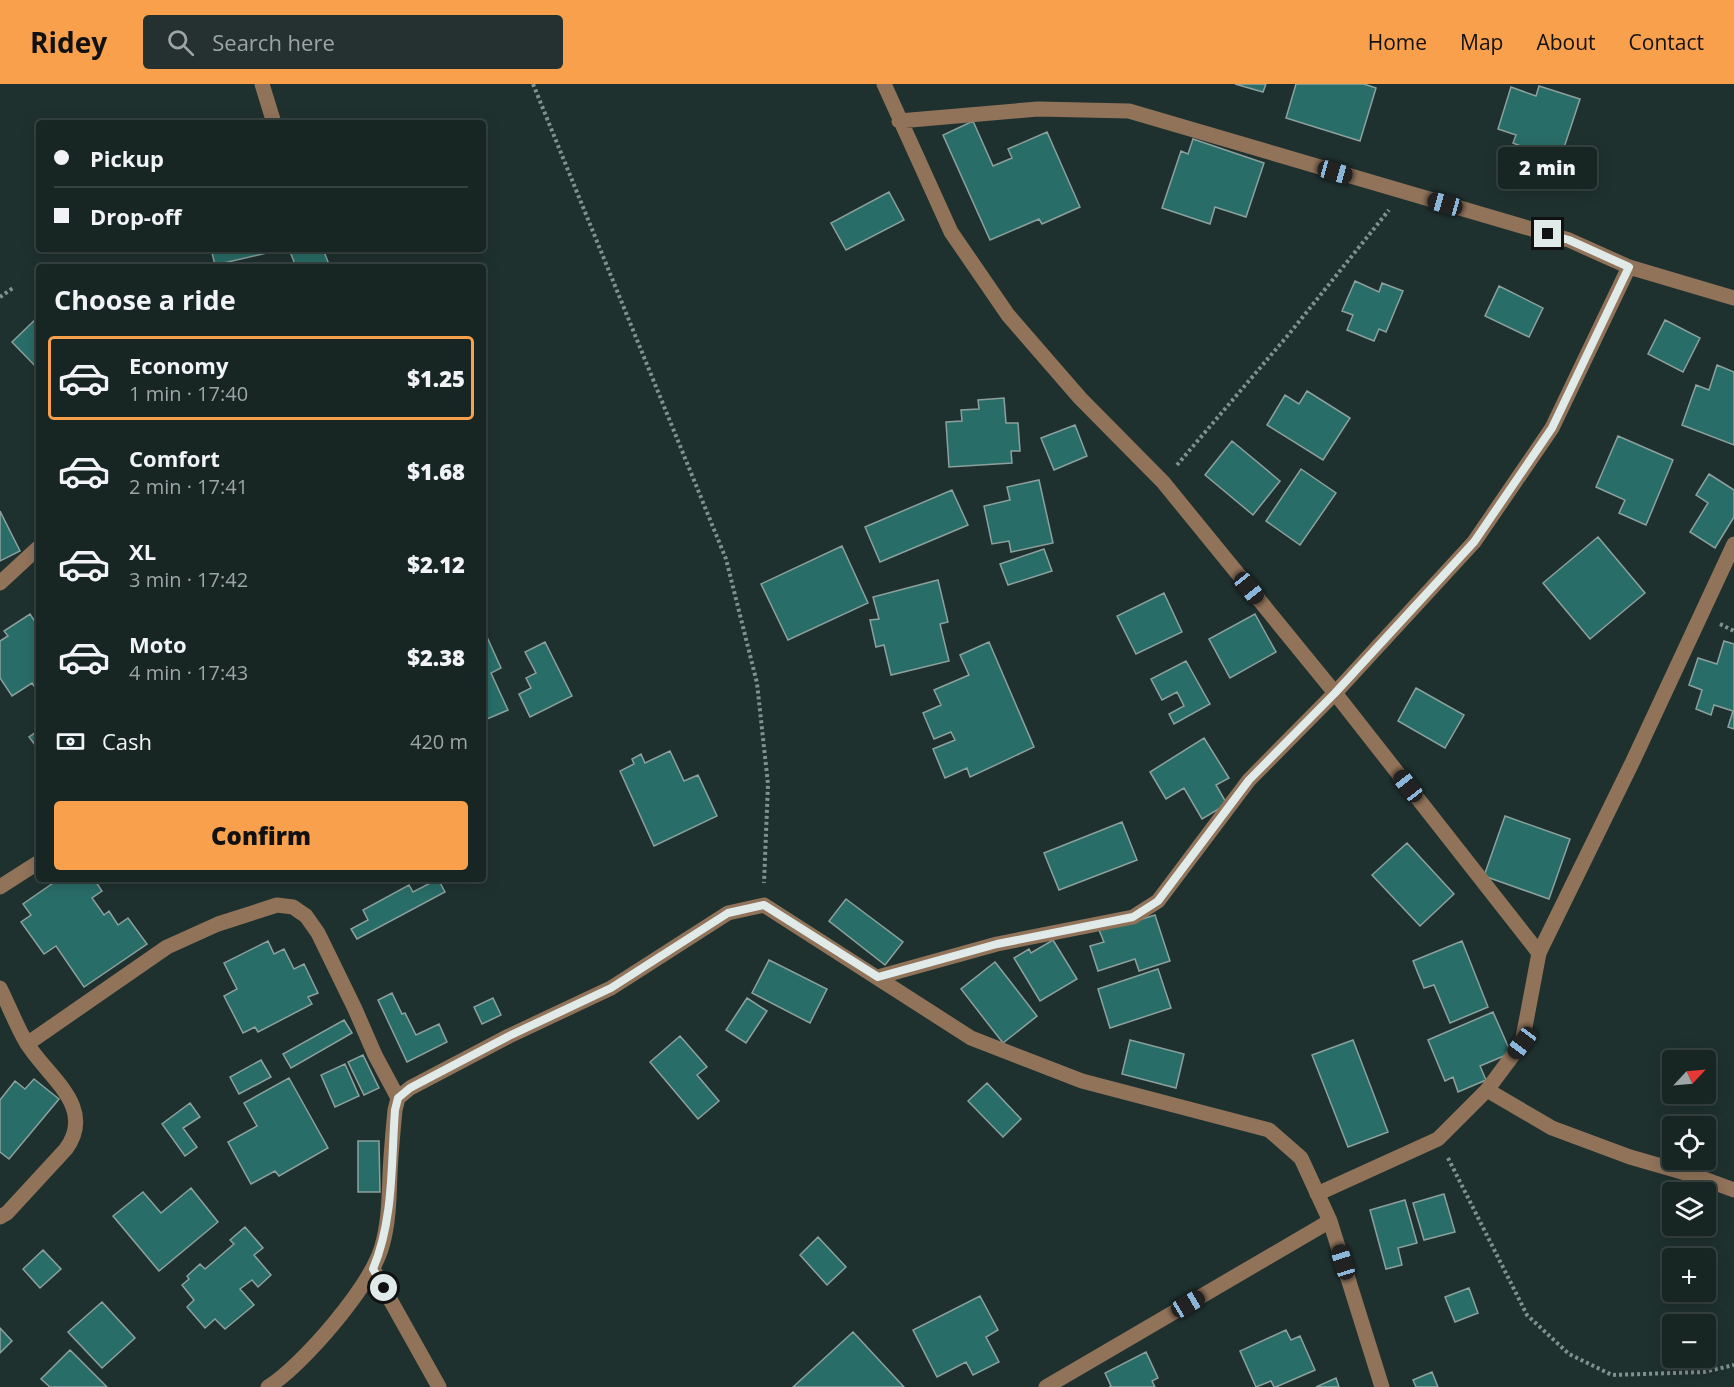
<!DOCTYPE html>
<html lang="en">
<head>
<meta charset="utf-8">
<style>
  body { margin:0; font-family:"Open Sans",sans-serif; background:#243130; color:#f1f3f6; height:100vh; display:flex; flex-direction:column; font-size:22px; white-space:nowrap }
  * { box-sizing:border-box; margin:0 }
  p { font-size:20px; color:#9ea5a6 }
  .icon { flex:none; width:33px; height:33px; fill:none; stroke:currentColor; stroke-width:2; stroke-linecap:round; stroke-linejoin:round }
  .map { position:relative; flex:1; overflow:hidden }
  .details { position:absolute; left:36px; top:180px; width:450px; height:618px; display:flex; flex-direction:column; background:#172523; border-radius:6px; box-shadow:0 3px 15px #0003,0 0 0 2px #364241 }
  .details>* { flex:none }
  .guide { position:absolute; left:36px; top:36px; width:450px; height:132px; border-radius:6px; box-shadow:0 3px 15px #0003,0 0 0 2px #364241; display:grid; align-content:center; height:132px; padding:0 18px; background:#172523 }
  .needle { width:39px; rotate:64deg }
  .fabs { position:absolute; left:1662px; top:966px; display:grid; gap:12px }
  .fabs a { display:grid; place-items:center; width:54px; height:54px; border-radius:6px; background:#172523; box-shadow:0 3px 15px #0003,0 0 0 2px #364241; font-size:30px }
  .end { position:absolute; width:27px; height:27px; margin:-14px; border:8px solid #e0eae9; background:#111; box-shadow:0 0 0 3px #111 }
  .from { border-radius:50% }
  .bubble { position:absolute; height:42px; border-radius:6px; background:#172523; box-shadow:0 3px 15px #0003,0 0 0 2px #364241; font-size:20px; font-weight:800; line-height:42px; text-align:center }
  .car { position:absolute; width:18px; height:36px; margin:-18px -9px; border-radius:8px; box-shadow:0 0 4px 2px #0007; background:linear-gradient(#222 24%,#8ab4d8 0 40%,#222 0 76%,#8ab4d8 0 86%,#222 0) }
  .guide b { display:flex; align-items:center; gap:21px; height:57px; font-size:22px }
  .guide b+b { border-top:2px solid #364241 }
  .guide i { width:15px; height:15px; background:#f1f3f6 }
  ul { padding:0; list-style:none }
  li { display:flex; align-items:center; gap:18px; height:84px; margin:0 12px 9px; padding:0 6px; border:3px solid transparent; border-radius:6px }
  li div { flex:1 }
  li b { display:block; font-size:22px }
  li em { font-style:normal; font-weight:800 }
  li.current { border-color:#f8a04b }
  li>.icon { width:54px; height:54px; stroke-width:1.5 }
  h2 { padding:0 18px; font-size:27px; line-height:72px }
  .pay { display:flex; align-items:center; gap:15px; height:66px; padding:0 18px; font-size:22px }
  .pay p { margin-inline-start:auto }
  .cta { display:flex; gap:12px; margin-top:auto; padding:12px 18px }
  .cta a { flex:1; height:69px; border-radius:6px; background:#f8a04b; color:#111; font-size:24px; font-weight:800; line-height:69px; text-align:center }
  header { display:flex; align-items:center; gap:36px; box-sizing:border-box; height:84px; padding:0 30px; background:#f8a04b; color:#111 }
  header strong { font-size:28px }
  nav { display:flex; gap:33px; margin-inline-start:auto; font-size:21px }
  .search { width:420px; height:54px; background:#243130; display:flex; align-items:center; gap:15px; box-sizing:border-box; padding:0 21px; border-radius:6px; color:#9ea5a6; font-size:22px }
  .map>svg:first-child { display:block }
</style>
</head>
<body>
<header>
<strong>Ridey</strong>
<div class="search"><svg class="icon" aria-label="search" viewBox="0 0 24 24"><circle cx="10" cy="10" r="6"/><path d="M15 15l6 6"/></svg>Search here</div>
<nav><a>Home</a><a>Map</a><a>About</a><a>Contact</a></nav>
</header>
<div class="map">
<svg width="1734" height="1303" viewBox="0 0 1734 1303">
  <rect width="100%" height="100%" fill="#1f312f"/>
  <path fill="#296d68" stroke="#8ca19e" stroke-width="1.5" d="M1235,0H1266L1263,8Z
    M1296,0H1364L1376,4L1360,57L1286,34Z
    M1539,2L1580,15L1558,82L1547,78L1544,89L1517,81L1523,63L1513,59L1516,51L1498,45L1511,3L1536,12Z
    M973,37L993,82L1012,74L1008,65L1047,48L1080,123L1042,140L1039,135L990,156L943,51Z
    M1193,55L1264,79L1246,133L1215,123L1210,140L1162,124L1181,67L1188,70Z
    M889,108L904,136L846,166L831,139Z
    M211,165H280V166L215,181Z
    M289,165H323L330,183H296Z
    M1355,197L1379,208L1382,199L1403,207L1386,248L1379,245L1374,257L1347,246L1353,231L1342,227Z
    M1499,202L1543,224L1529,253L1485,232Z
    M39,232V286L12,258Z
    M1665,236L1700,254L1683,288L1648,270Z
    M1717,281L1734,288V361L1682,341L1696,301L1709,306Z
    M1307,307L1350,334L1323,376L1267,341L1285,311L1299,320Z
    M1004,314L1006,339H1018L1020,367H1011L1012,379L949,383L946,338L962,337L961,326L979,325L978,316Z
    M1075,341L1087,372L1054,386L1041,354Z
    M1618,352L1673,376L1646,441L1619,429L1625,416L1596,403Z
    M1232,357L1280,397L1253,431L1205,391Z
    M1301,385L1336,409L1300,461L1266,437Z
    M1709,390L1734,406V433L1715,464L1690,448L1708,419L1696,411Z
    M1039,396L1053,459L1011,468L1009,457L992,460L984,422L1010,416L1007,403Z
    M952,406L968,441L880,478L865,443Z
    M0,427L20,467L0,477Z
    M1598,453L1645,509L1590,555L1543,499Z
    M842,462L868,519L788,556L761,500Z
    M1044,465L1052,487L1008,501L1000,480Z
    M938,496L948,538L940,540L949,577L891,591L884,561L876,563L870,536L879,535L873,513Z
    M1164,509L1182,548L1136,570L1117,532Z
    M30,530L39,544V609L32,599L12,612L0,594V557L8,552L4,547Z
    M1255,530L1276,568L1230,594L1209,555Z
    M487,553L501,584L491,589L508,626L487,635L483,627V555Z
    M1724,557L1734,560V645L1728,643L1733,627L1714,621L1711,631L1696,625L1702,606L1689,601L1698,574L1717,580Z
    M545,558L572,612L530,633L519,610L531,604L526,594L536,589L525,568Z
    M989,558L1034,663L970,693L967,684L945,694L933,665L955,656L951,648L934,655L923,629L941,621L934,606L969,591L960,571Z
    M1186,577L1210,620L1174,640L1169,630L1184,622L1177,608L1162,616L1151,595Z
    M1416,604L1464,631L1445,664L1398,637Z
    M39,646V666L29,653Z
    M1204,654L1229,694L1216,701L1227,720L1202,735L1184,704L1166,715L1150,688Z
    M670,667L684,697L698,691L717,732L654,762L620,687L634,680L632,675L641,670L645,679Z
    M1505,732L1570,755L1549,815L1484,792Z
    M1122,738L1137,776L1059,806L1044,769Z
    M1407,759L1454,810L1420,842L1372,791Z
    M59,795H94L102,807L92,814L104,831L109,827L118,841L128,834L147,860L84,903L56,862L44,870L21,838L31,831L23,820Z
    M438,795L445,808L357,855L351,845L368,836L363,826L409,801L413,808Z
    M846,815L903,858L885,881L829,837Z
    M1155,831L1170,877L1139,887L1135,875L1098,887L1090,862L1104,858L1099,846L1130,839Z
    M1053,856L1077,895L1040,917L1014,874L1029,865L1031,869Z
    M268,857L274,870L284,865L294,885L304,880L318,909L308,913L312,920L258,948L255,943L243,949L224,912L237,905L224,879Z
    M1462,857L1488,923L1450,939L1434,901L1424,904L1413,877Z
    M769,876L827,905L810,939L752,909Z
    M995,878L1037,932L1003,959L961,905Z
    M1158,885L1171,924L1110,944L1098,905Z
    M392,909L402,930L405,929L416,951L439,940L447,958L407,978L378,916Z
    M493,914L501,931L482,940L474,923Z
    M747,914L767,927L746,959L726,946Z
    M1493,928L1511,969L1480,982L1486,996L1458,1008L1453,993L1445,997L1428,956Z
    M344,936L352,949L291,984L283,970Z
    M680,952L707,983L697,991L719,1017L698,1035L650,978Z
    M1130,956L1184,970L1176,1004L1122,990Z
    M1353,956L1388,1048L1348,1063L1312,971Z
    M363,971L379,1004L364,1011L348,978Z
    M261,976L271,993L239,1010L230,993Z
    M345,980L359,1012L335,1023L321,991Z
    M289,994L328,1064L279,1092L275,1087L251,1100L228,1058L257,1042L244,1019Z
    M34,995L59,1015L9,1075L0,1068V1016L15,997L25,1005Z
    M987,999L1021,1035L1003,1053L968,1017Z
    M190,1019L200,1033L183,1044L197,1063L185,1072L162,1040Z
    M358,1057H379L380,1108H358Z
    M191,1104L218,1138L159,1187L113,1132L143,1108L161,1129Z
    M1444,1110L1455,1148L1424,1156L1413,1119Z
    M1405,1116L1417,1159L1398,1164L1402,1181L1386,1185L1370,1126Z
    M245,1143L263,1164L254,1171L271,1191L258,1203L252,1196L240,1205L254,1221L225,1245L215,1235L205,1244L187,1223L194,1216L182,1201L189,1195L187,1192L200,1180L205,1185L234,1160L230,1156Z
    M818,1153L846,1183L827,1201L800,1171Z
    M43,1166L61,1185L40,1204L23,1185Z
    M1469,1204L1478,1229L1455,1238L1445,1213Z
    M980,1212L998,1246L986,1253L999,1278L973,1291L966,1278L937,1293L913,1246Z
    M102,1218L135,1254L102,1284L68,1248Z
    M0,1244L12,1257L0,1269Z
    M1286,1246L1291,1256L1300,1252L1315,1286L1276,1303H1274L1271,1297L1256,1303L1240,1267Z
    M853,1248L904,1303H793Z
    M70,1266L107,1303H50L41,1295Z
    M1146,1268L1158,1294L1152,1297L1155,1303H1109L1111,1302L1105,1289Z
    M1432,1288L1438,1303H1416L1413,1296Z
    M1336,1294L1339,1303H1316Z"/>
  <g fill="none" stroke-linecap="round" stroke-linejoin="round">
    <path stroke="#82908e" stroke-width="4" stroke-dasharray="3 3" stroke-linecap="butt" d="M533,0L726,475L757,599L768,700L764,799
      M0,213L13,204
      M1177,381L1289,250L1389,126
      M1720,540L1734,547
      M1448,1074L1527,1231L1569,1270L1612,1291L1704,1288L1734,1281"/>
    <path stroke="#91735a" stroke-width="15" d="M262,0L274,39
      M884,0L951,148L1008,231L1080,314L1163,398L1335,609L1539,869
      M899,37L1038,25L1129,27L1569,156L1629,183L1734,214
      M0,499L39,463
      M0,803L39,778
      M878,893L997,860L1133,833L1158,817L1249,696L1335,609L1474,458L1552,344L1629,183
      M0,904C9,922 16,941 26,958C46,992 97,1022 66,1065L7,1129L0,1133
      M27,960L167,863L218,840L277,821L293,823L306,832L318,849L355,925L375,971L398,1014
      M1487,1006L1552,1044L1630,1073L1696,1092L1734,1106
      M1317,1110L1438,1055L1487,1006L1522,959L1539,869L1632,679L1734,460
      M373,1185L439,1303
      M268,1303C303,1281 371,1202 382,1162C389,1138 389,1114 390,1090C391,1068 393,1047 395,1026L398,1014L410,1004L509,952L611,904L728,829L764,821L971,954L1082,997L1269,1046L1301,1074L1330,1137L1382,1303
      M1046,1303L1330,1137"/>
  </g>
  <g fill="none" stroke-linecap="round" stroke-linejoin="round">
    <path stroke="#e0eae9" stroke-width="8" d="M384,1204L373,1185C394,1135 391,1079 395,1026L398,1014L410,1004L509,952L611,904L728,829L764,821L878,893L997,860L1133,833L1158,817L1249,696L1335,609L1474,458L1552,344L1629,183L1569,156L1548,150"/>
  </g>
</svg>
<div class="fabs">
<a><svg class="needle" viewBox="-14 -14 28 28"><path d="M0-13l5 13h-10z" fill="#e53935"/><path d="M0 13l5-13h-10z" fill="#9ea5a6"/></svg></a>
<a><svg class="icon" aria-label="locate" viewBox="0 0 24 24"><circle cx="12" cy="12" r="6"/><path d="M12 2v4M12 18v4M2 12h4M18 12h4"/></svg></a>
<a><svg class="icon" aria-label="layers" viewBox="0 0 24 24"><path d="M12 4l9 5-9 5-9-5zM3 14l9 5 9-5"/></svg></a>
<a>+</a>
<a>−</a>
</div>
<i class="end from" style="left:384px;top:1204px"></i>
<i class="end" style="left:1548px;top:150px"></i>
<div class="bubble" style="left:1498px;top:63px;width:99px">2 min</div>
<i class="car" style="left:1335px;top:88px;rotate:106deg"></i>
<i class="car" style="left:1445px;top:120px;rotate:286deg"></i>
<i class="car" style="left:1249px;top:504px;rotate:141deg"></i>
<i class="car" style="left:1408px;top:702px;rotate:322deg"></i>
<i class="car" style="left:1522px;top:959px;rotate:217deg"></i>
<i class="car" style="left:1343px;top:1178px;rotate:343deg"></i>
<i class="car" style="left:1188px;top:1220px;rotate:60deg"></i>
<div class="guide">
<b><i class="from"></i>Pickup</b>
<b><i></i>Drop-off</b>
</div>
<section class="details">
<h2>Choose a ride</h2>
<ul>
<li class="current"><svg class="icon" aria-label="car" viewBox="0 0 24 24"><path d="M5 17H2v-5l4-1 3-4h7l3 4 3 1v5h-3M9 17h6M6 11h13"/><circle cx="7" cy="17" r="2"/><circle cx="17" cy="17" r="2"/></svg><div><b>Economy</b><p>1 min · 17:40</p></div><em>$1.25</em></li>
<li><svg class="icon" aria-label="car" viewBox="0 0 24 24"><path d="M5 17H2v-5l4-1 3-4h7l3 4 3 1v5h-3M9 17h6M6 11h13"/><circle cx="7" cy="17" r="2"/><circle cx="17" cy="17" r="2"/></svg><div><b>Comfort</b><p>2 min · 17:41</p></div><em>$1.68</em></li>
<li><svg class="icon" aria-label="car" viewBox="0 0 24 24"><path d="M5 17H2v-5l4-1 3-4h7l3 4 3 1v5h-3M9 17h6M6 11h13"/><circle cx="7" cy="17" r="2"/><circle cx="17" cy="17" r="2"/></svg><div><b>XL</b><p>3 min · 17:42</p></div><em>$2.12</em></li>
<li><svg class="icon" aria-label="car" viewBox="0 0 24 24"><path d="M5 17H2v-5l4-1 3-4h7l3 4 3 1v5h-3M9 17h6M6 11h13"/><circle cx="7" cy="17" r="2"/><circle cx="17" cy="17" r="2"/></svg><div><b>Moto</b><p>4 min · 17:43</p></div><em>$2.38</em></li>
</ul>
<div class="pay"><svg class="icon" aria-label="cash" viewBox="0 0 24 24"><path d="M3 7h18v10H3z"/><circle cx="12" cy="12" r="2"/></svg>Cash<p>420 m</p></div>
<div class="cta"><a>Confirm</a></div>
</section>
</div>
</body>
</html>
